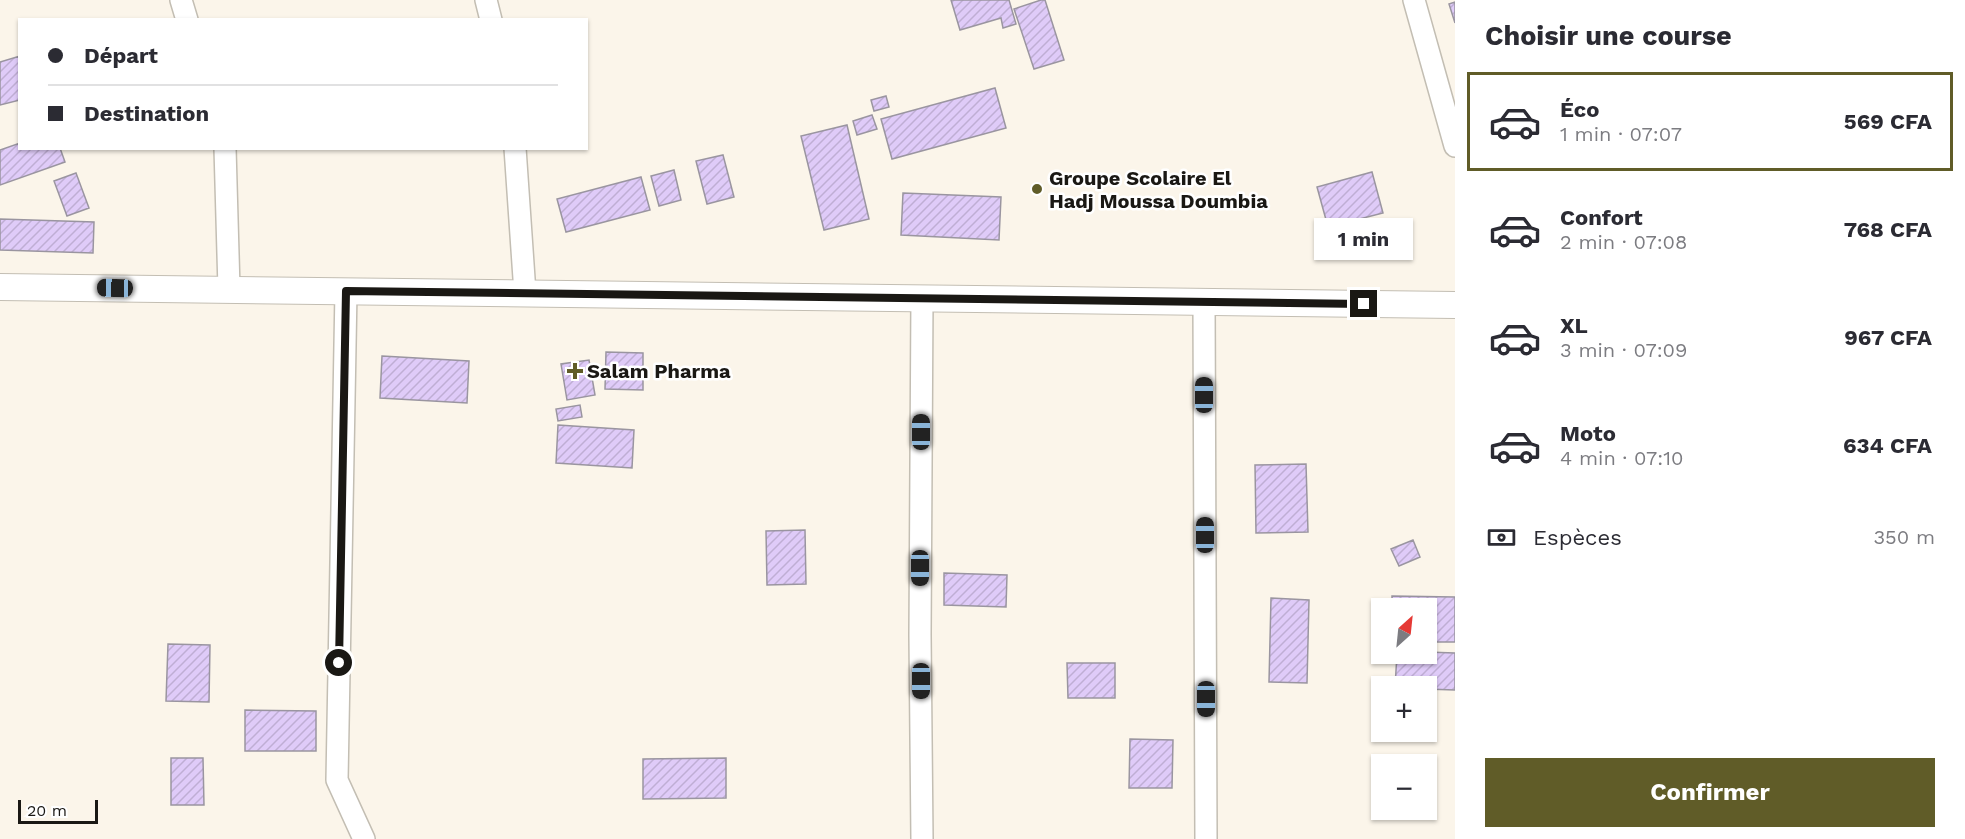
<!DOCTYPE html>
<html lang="fr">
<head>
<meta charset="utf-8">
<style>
  body { margin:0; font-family:"Work Sans",sans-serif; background:#f7f7f7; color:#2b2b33; height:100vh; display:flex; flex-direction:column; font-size:22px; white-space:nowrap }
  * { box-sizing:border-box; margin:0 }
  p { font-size:20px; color:#7c7c81 }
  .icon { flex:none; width:33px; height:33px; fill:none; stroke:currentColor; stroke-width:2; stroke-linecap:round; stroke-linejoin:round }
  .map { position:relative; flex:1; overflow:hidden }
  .panel { display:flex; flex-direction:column; background:#fff; width:510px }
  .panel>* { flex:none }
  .top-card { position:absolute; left:18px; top:18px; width:570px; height:132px; border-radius:0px; box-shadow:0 2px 4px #0004; display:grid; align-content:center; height:132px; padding:0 30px; background:#fff }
  .needle { width:39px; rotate:27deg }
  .fabs { position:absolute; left:1371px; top:598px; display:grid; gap:12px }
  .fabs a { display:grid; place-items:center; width:66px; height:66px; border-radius:0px; background:#fff; box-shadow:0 2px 4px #0004; font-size:30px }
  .scale { position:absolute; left:18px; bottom:15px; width:80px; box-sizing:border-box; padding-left:6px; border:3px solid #1a1814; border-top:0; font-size:16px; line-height:21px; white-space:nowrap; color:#1a1814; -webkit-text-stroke:4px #fff; paint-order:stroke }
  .end { position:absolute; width:27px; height:27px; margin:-14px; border:8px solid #1a1814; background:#fff; box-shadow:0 0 0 3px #fff }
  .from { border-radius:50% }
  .bubble { position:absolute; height:42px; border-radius:0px; background:#fff; box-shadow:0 2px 4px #0004; font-size:20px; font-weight:700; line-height:42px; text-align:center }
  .car { position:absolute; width:18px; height:36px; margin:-18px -9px; border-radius:8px; box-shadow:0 0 4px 2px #0007; background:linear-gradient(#222 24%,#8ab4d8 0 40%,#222 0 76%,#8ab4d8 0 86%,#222 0) }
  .top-card b { display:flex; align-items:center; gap:21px; height:57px; font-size:22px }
  .top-card b+b { border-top:2px solid #e1e1e2 }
  .top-card i { width:15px; height:15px; background:#2b2b33 }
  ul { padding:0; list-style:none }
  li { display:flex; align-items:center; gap:18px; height:99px; margin:0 12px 9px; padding:0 18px; border:3px solid transparent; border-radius:0px }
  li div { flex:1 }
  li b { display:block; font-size:22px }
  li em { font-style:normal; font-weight:700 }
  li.active { border-color:#605c28 }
  li>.icon { width:54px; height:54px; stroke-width:1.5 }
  h2 { padding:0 30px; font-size:27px; line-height:72px }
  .pay { display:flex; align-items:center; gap:15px; height:66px; padding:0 30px; font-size:22px }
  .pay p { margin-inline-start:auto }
  .button { display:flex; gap:12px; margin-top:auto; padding:12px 30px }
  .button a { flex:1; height:69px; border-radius:0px; background:#605c28; color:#fff; font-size:24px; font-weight:700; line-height:69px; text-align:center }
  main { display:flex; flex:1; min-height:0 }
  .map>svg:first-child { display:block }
</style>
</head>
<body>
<main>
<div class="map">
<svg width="1455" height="839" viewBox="0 0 1455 839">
  <defs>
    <pattern id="building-hatch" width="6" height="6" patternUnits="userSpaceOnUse" patternTransform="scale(1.5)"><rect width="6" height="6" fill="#dfcbf8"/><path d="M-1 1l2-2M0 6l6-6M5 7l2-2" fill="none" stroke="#bfaed4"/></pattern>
  </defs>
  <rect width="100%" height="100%" fill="#fbf5ea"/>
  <path fill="url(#building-hatch)" stroke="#9a95a0" stroke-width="1.5" d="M951,0H1009L1016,24L1003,28L1001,18L960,30Z
    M1041,0H1045L1064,60L1034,69L1014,9Z
    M1455,2V23L1449,4Z
    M20,56V100L0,105V62Z
    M995,88L1006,128L892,159L881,119Z
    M886,96L889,107L874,111L871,100Z
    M872,115L877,129L857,135L853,121Z
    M847,125L869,219L824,230L801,136Z
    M20,143V148H60L65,162L0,185V150Z
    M723,155L734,197L707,204L696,161Z
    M674,170L681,200L659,206L651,176Z
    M1372,172L1383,213L1328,227L1317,187Z
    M76,173L89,208L67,216L54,181Z
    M641,177L650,210L566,232L557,199Z
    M903,193L1001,197L999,240L901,235Z
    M0,219L94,222L93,253L0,250Z
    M606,352L643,353V390L605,389Z
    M382,356L469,361L467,403L380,398Z
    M589,360L595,395L567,400L561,364Z
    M580,405L582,417L558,421L556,409Z
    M558,425L634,430L632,468L556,463Z
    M1306,464L1308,532L1256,533L1255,465Z
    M805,530L806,584L767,585L766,531Z
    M1413,540L1420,557L1399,566L1391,549Z
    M944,573L1007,575L1006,607L944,605Z
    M1392,596L1455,597V642H1426V609H1392Z
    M1271,598L1309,600L1307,683L1269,682Z
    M168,644L210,645L209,702L166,701Z
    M1426,652L1455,653V690L1426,689V687H1395L1397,654H1426Z
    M1067,663H1115V698H1068Z
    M245,710L316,711V751H245Z
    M1130,739L1173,740L1172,788H1129Z
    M171,758H203L204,805H171Z
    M726,758V798L643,799V759Z"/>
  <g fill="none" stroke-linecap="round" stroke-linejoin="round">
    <g stroke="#c3beb3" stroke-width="24">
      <path id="minor" d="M181,0L187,20
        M486,0L491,20
        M1414,0L1455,146
        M225,148L229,289
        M515,148L525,293
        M346,291L337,780L364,839
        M922,297L920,635L922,839
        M1204,302L1206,839"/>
    </g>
    <g stroke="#c3beb3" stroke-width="28">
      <path id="tertiary" d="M0,287L1455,305"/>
    </g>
    <use href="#minor" stroke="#fff" stroke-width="21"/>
    <use href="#tertiary" stroke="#fff" stroke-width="26"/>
  </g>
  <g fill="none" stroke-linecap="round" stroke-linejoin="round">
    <path stroke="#1a1814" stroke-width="8" d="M339,663L346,291L1364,304"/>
  </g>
  <g fill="#605c28" stroke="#fff" stroke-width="2">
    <circle cx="1037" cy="189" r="6"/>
    <path d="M572 362h6v6h6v6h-6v6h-6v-6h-6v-6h6z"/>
  </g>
  <g text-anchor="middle" stroke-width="5" stroke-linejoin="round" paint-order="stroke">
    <g font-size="20" font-weight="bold" fill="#1a1814" stroke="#fff" text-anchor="start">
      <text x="1049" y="185">Groupe Scolaire El<tspan x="1049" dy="23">Hadj Moussa Doumbia</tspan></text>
      <text x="587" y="378">Salam Pharma</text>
    </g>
  </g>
</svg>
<div class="fabs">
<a><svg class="needle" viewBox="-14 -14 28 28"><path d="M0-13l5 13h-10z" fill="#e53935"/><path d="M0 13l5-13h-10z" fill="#7c7c81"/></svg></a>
<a>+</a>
<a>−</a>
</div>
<div class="scale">20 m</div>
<i class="end from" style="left:339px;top:663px"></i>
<i class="end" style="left:1364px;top:304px"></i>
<div class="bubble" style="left:1314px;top:218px;width:99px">1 min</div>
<i class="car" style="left:115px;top:288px;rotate:271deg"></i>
<i class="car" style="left:1204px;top:395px;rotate:0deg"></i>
<i class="car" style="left:921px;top:432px;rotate:0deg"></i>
<i class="car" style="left:1205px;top:535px;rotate:0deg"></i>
<i class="car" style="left:920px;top:568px;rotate:180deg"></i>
<i class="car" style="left:921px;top:681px;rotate:180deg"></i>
<i class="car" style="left:1206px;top:699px;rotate:180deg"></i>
<div class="top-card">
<b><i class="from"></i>Départ</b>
<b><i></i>Destination</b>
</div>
</div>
<section class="panel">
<h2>Choisir une course</h2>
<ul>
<li class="active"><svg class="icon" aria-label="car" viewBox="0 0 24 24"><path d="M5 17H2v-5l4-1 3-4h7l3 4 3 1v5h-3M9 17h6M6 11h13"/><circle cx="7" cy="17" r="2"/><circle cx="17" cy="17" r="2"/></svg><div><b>Éco</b><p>1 min · 07:07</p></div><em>569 CFA</em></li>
<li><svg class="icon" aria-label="car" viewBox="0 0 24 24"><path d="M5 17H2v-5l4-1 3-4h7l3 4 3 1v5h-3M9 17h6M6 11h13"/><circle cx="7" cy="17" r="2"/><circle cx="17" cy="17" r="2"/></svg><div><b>Confort</b><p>2 min · 07:08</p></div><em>768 CFA</em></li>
<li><svg class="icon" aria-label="car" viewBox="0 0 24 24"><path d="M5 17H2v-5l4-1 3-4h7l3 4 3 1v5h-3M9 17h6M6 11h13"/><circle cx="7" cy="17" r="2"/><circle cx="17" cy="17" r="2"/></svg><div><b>XL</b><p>3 min · 07:09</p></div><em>967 CFA</em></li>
<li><svg class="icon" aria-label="car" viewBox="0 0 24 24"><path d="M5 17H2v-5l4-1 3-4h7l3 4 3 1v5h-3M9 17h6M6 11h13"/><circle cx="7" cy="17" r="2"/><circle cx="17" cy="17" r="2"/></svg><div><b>Moto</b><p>4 min · 07:10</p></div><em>634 CFA</em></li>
</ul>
<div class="pay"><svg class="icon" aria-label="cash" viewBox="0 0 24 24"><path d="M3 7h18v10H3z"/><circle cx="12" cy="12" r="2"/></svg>Espèces<p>350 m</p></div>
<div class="button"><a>Confirmer</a></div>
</section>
</main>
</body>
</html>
